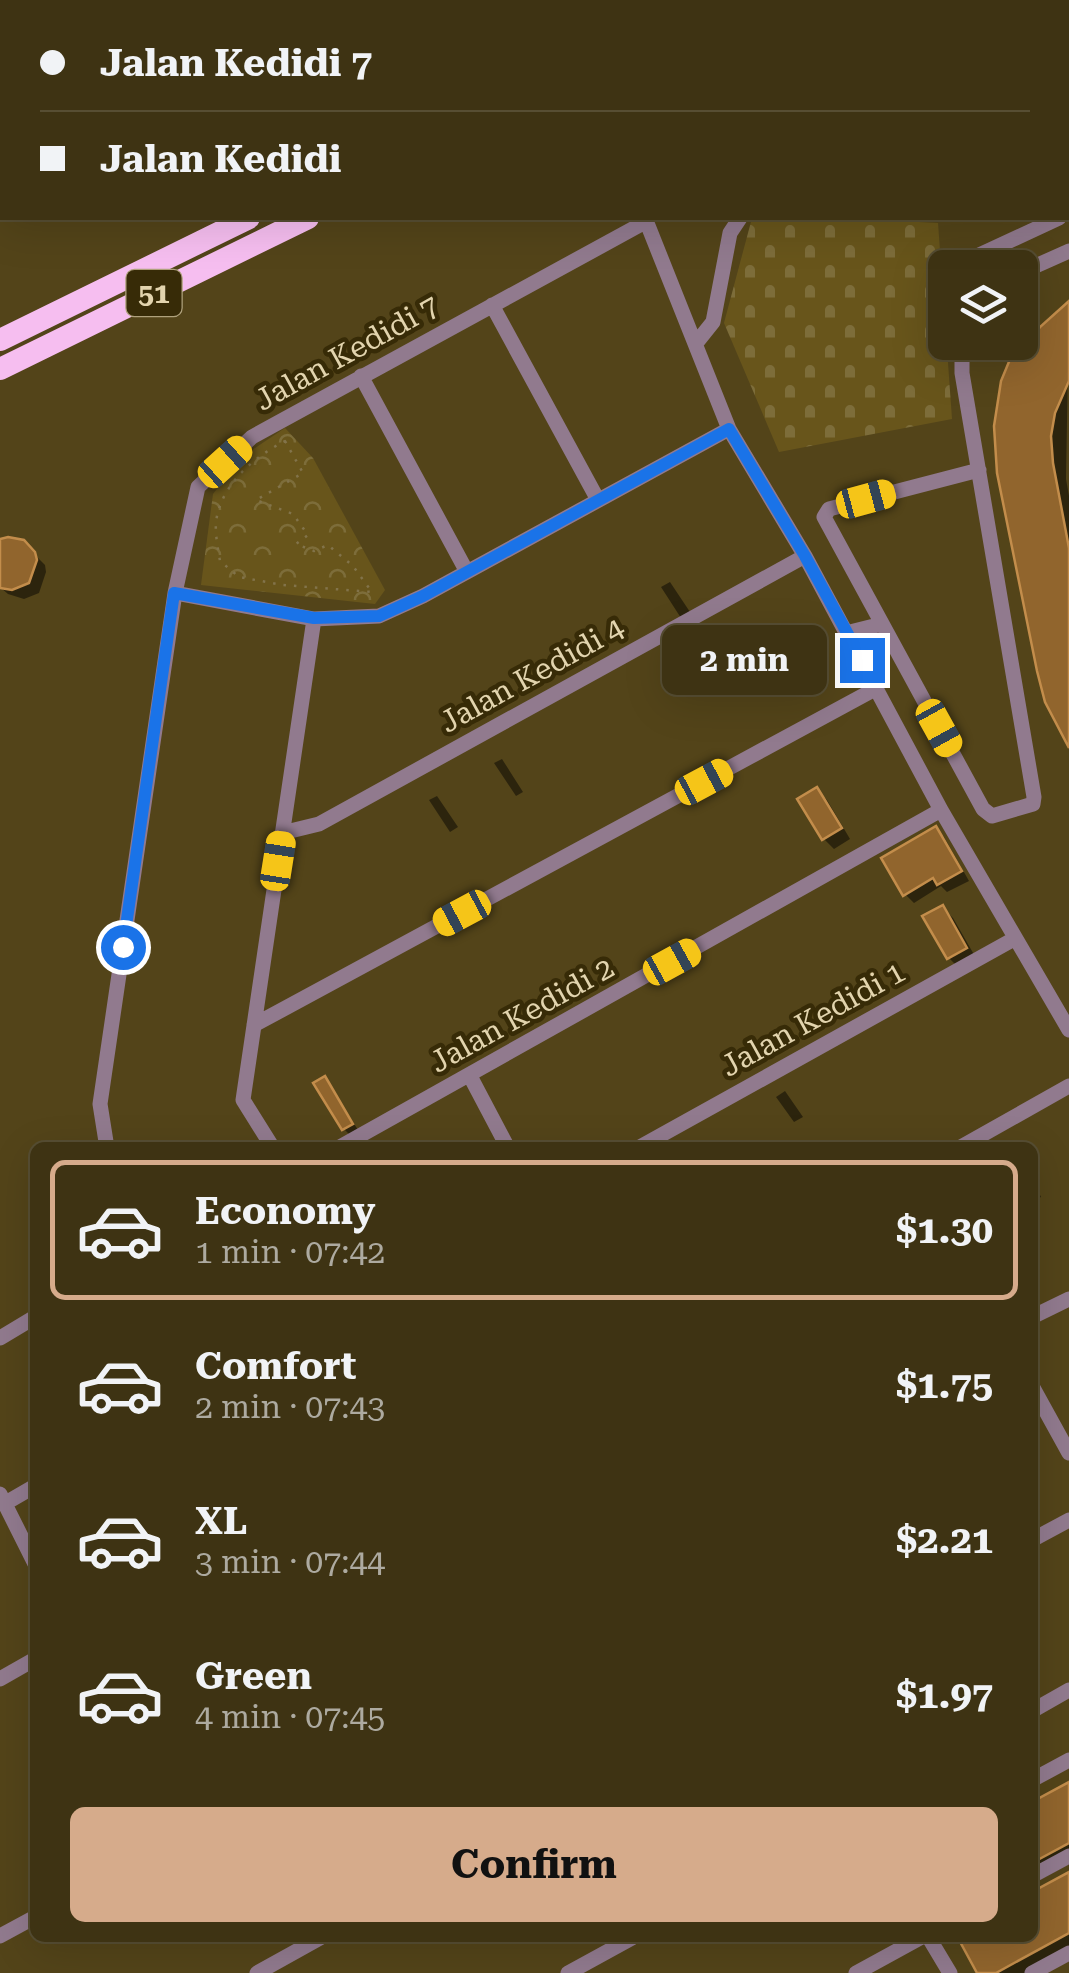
<!DOCTYPE html>
<html lang="en">
<head>
<meta charset="utf-8">
<style>
  body { margin:0; font-family:"Roboto Serif",serif; background:#493f21; color:#f1f3f6; height:100vh; display:flex; flex-direction:column; font-size:38px; white-space:nowrap }
  * { box-sizing:border-box; margin:0 }
  p { font-size:32px; color:#adaaa0 }
  .icon { flex:none; width:55px; height:55px; fill:none; stroke:currentColor; stroke-width:2; stroke-linecap:round; stroke-linejoin:round }
  .map { position:relative; flex:1; overflow:hidden }
  .details { position:absolute; left:30px; top:1142px; width:1008px; height:800px; display:flex; flex-direction:column; background:#3e3313; border-radius:15px; box-shadow:0 10px 40px #0002,0 0 0 2px #574e33 }
  .details>* { flex:none }
  .banner { position:absolute; left:0px; top:0px; width:1070px; height:220px; box-shadow:0 10px 40px #0002,0 0 0 2px #574e33; display:grid; align-content:center; height:220px; padding:0 40px; background:#3e3313 }
  .tools { position:absolute; left:928px; top:250px; display:grid; gap:20px }
  .tools a { display:grid; place-items:center; width:110px; height:110px; border-radius:15px; background:#3e3313; box-shadow:0 10px 40px #0002,0 0 0 2px #574e33; font-size:50px }
  .end { position:absolute; width:45px; height:45px; margin:-22px; border:12px solid #1a73e8; background:#fff; box-shadow:0 0 0 5px #fff }
  .from { border-radius:50% }
  .bubble { position:absolute; height:70px; border-radius:15px; background:#3e3313; box-shadow:0 10px 40px #0002,0 0 0 2px #574e33; font-size:32px; font-weight:700; line-height:70px; text-align:center }
  .car { position:absolute; width:30px; height:60px; margin:-30px -15px; border-radius:12px; box-shadow:0 0 8px 2px #0007; background:linear-gradient(#f5c518 24%,#345 0 40%,#f5c518 0 76%,#345 0 86%,#f5c518 0) }
  .banner b { display:flex; align-items:center; gap:35px; height:95px; font-size:38px }
  .banner b+b { border-top:2px solid #574e33 }
  .banner i { width:25px; height:25px; background:#f1f3f6 }
  ul { padding:18px 0 0; list-style:none }
  li { display:flex; align-items:center; gap:30px; height:140px; margin:0 20px 15px; padding:0 20px; border:5px solid transparent; border-radius:15px }
  li div { flex:1 }
  li b { display:block; font-size:38px }
  li em { font-style:normal; font-weight:700 }
  li.active { border-color:#d6ab8b }
  li>.icon { width:90px; height:90px; stroke-width:1.5 }
  .cta { display:flex; gap:20px; margin-top:auto; padding:20px 40px }
  .cta a { flex:1; height:115px; border-radius:15px; background:#d6ab8b; color:#111; font-size:40px; font-weight:700; line-height:115px; text-align:center }
  .map>svg:first-child { display:block }
</style>
</head>
<body>
<div class="map">
<svg width="1069" height="1973" viewBox="0 0 1069 1973">
  <defs>
    <pattern id="cemetery-stones" width="16" height="16" patternUnits="userSpaceOnUse" patternTransform="scale(2.5)"><rect width="16" height="16" fill="#68551b"/><path d="M2 7V4a2 2 0 0 1 4 0v3zM10 15v-3a2 2 0 0 1 4 0v3z" fill="#7d6d3a"/></pattern>
    <pattern id="park-crowns" width="20" height="18" patternUnits="userSpaceOnUse" patternTransform="scale(2.5)"><rect width="20" height="18" fill="#68551b"/><path d="M2 6a3 3 0 1 1 6 0M12 15a3 3 0 1 1 6 0" fill="none" stroke="#7d6d3a"/></pattern>
  </defs>
  <rect width="100%" height="100%" fill="#534419"/>
  <path fill="url(#cemetery-stones)" d="M752,218H840L938,223L952,419L779,452L724,323Z"/>
  <path fill="url(#park-crowns)" d="M285,428L313,458L385,590L375,604L201,585L213,494L243,456Z"/>
  <path fill="#0007" d="M1069,305L1066,479L1069,496V741L1022,357Z
    M0,543H23L45,565L46,572L39,593L24,599L8,594L0,587Z
    M670,582L690,612L681,618L661,587Z
    M502,759L523,792L516,796L494,763Z
    M817,790L827,800L850,839L834,849L824,839L800,800Z
    M437,796L458,827L450,832L429,800Z
    M936,829L944,837L969,881L947,892L941,886L914,903L905,894Z
    M943,908L953,918L976,958L959,968L949,958Z
    M325,1079L358,1130L350,1135L344,1129Z
    M785,1091L803,1117L794,1122L776,1097Z
    M1032,1179L1041,1197L1032,1201Z
    M1069,1785V1864L1032,1884V1805Z
    M1069,1875V1954L1034,1973H980L960,1938H1032Z"/>
  <path fill="#91652d" stroke="#c38d4b" stroke-width="2.5" d="M1069,301V381L1055,413L1051,436L1053,463L1069,548V748L1045,702L1037,671L997,473L994,426L1001,381L1013,352L1021,354L1040,327Z
    M8,537L24,540L35,552L37,560L29,583L12,590L0,588V539Z
    M817,787L842,828L822,840L797,799Z
    M936,826L962,871L937,885L933,878L903,896L881,858Z
    M943,905L967,948L947,959L922,916Z
    M325,1076L353,1124L342,1130L313,1083Z
    M1069,1782V1843L1032,1863V1802Z
    M1069,1872V1933L996,1973H977L958,1938H1032V1892Z"/>
  <g fill="none" stroke-linecap="round" stroke-linejoin="round">
    <path stroke="#82734a" stroke-width="2.5" stroke-dasharray="2.5 8" stroke-linecap="butt" d="M285,441L303,473L256,500L293,514L308,535L296,544L314,551L328,545L353,566L372,592L283,585L239,577L220,561C218,549 215,534 216,522C221,484 254,457 285,441Z"/>
    <path stroke="#917a8e" stroke-width="15" d="M0,15H2
      M645,218L729,429L805,556L941,810L1069,1030
      M964,268V262L1059,218
      M1020,273L1069,251
      M492,305L598,500
      M697,342L713,322L730,233L740,218
      M962,342V373L1034,797L1033,804L992,816L983,809L824,517L829,509L979,470
      M361,376L467,572
      M175,593L314,619L379,616L423,596L729,429
      M846,633L882,624
      M282,833L319,824L805,556
      M254,1025L877,688
      M470,1076L508,1148
      M107,1148L100,1104L175,593L198,487L252,437L647,221
      M273,1148L243,1100L314,619
      M338,1148L941,810
      M638,1148L1014,939
      M959,1148L1069,1086
      M1032,1317L1069,1299
      M0,1338L35,1317
      M1032,1386L1069,1453
      M0,1494L35,1564
      M4,1504L35,1486
      M1032,1540L1069,1520
      M0,1679L35,1659
      M1032,1711L1069,1690
      M1032,1780L1069,1760
      M1032,1876L1069,1856
      M0,1936L35,1917
      M929,1938L950,1973
      M257,1973L320,1938
      M568,1973L632,1938
      M856,1973L920,1938
      M1032,1973L1069,1953"/>
    <path stroke="#f6bef0" stroke-width="22" d="M1068,19H1069
      M1068,45H1069
      M0,340L249,218
      M0,369L308,218"/>
  </g>
  <g fill="none" stroke-linecap="round" stroke-linejoin="round">
    <path stroke="#1a73e8" stroke-width="12" d="M123,947L174,593L314,618L379,616L423,596L729,429L805,556L862,660"/>
  </g>
  <g text-anchor="middle" stroke-width="9" stroke-linejoin="round" paint-order="stroke">
    <rect fill="#372b07" stroke="#afa17c" stroke-width="2.5" x="126.5" y="270" width="55" height="46" rx="8"/>
    <g font-size="28" font-weight="bold" fill="#e2d4ae">
      <text x="154" y="303">51</text>
    </g>
    <g font-size="30" fill="#e2d4ae" stroke="#372b07">
      <text transform="translate(347 353) rotate(-29)" y="10">Jalan Kedidi 7</text>
      <text transform="translate(532 675) rotate(-29)" y="10">Jalan Kedidi 4</text>
      <text transform="translate(522 1015) rotate(-29)" y="10">Jalan Kedidi 2</text>
      <text transform="translate(813 1019) rotate(-29)" y="10">Jalan Kedidi 1</text>
    </g>
  </g>
</svg>
<div class="tools">
<a><svg class="icon" aria-label="layers" viewBox="0 0 24 24"><path d="M12 4l9 5-9 5-9-5zM3 14l9 5 9-5"/></svg></a>
</div>
<i class="end from" style="left:123px;top:947px"></i>
<i class="end" style="left:862px;top:660px"></i>
<div class="bubble" style="left:662px;top:625px;width:165px">2 min</div>
<i class="car" style="left:225px;top:462px;rotate:48deg"></i>
<i class="car" style="left:866px;top:499px;rotate:75deg"></i>
<i class="car" style="left:939px;top:728px;rotate:151deg"></i>
<i class="car" style="left:704px;top:782px;rotate:62deg"></i>
<i class="car" style="left:278px;top:861px;rotate:9deg"></i>
<i class="car" style="left:462px;top:913px;rotate:242deg"></i>
<i class="car" style="left:672px;top:962px;rotate:61deg"></i>
<div class="banner">
<b><i class="from"></i>Jalan Kedidi 7</b>
<b><i></i>Jalan Kedidi</b>
</div>
<section class="details">
<ul>
<li class="active"><svg class="icon" aria-label="car" viewBox="0 0 24 24"><path d="M5 17H2v-5l4-1 3-4h7l3 4 3 1v5h-3M9 17h6M6 11h13"/><circle cx="7" cy="17" r="2"/><circle cx="17" cy="17" r="2"/></svg><div><b>Economy</b><p>1 min · 07:42</p></div><em>$1.30</em></li>
<li><svg class="icon" aria-label="car" viewBox="0 0 24 24"><path d="M5 17H2v-5l4-1 3-4h7l3 4 3 1v5h-3M9 17h6M6 11h13"/><circle cx="7" cy="17" r="2"/><circle cx="17" cy="17" r="2"/></svg><div><b>Comfort</b><p>2 min · 07:43</p></div><em>$1.75</em></li>
<li><svg class="icon" aria-label="car" viewBox="0 0 24 24"><path d="M5 17H2v-5l4-1 3-4h7l3 4 3 1v5h-3M9 17h6M6 11h13"/><circle cx="7" cy="17" r="2"/><circle cx="17" cy="17" r="2"/></svg><div><b>XL</b><p>3 min · 07:44</p></div><em>$2.21</em></li>
<li><svg class="icon" aria-label="car" viewBox="0 0 24 24"><path d="M5 17H2v-5l4-1 3-4h7l3 4 3 1v5h-3M9 17h6M6 11h13"/><circle cx="7" cy="17" r="2"/><circle cx="17" cy="17" r="2"/></svg><div><b>Green</b><p>4 min · 07:45</p></div><em>$1.97</em></li>
</ul>
<div class="cta"><a>Confirm</a></div>
</section>
</div>
</body>
</html>
